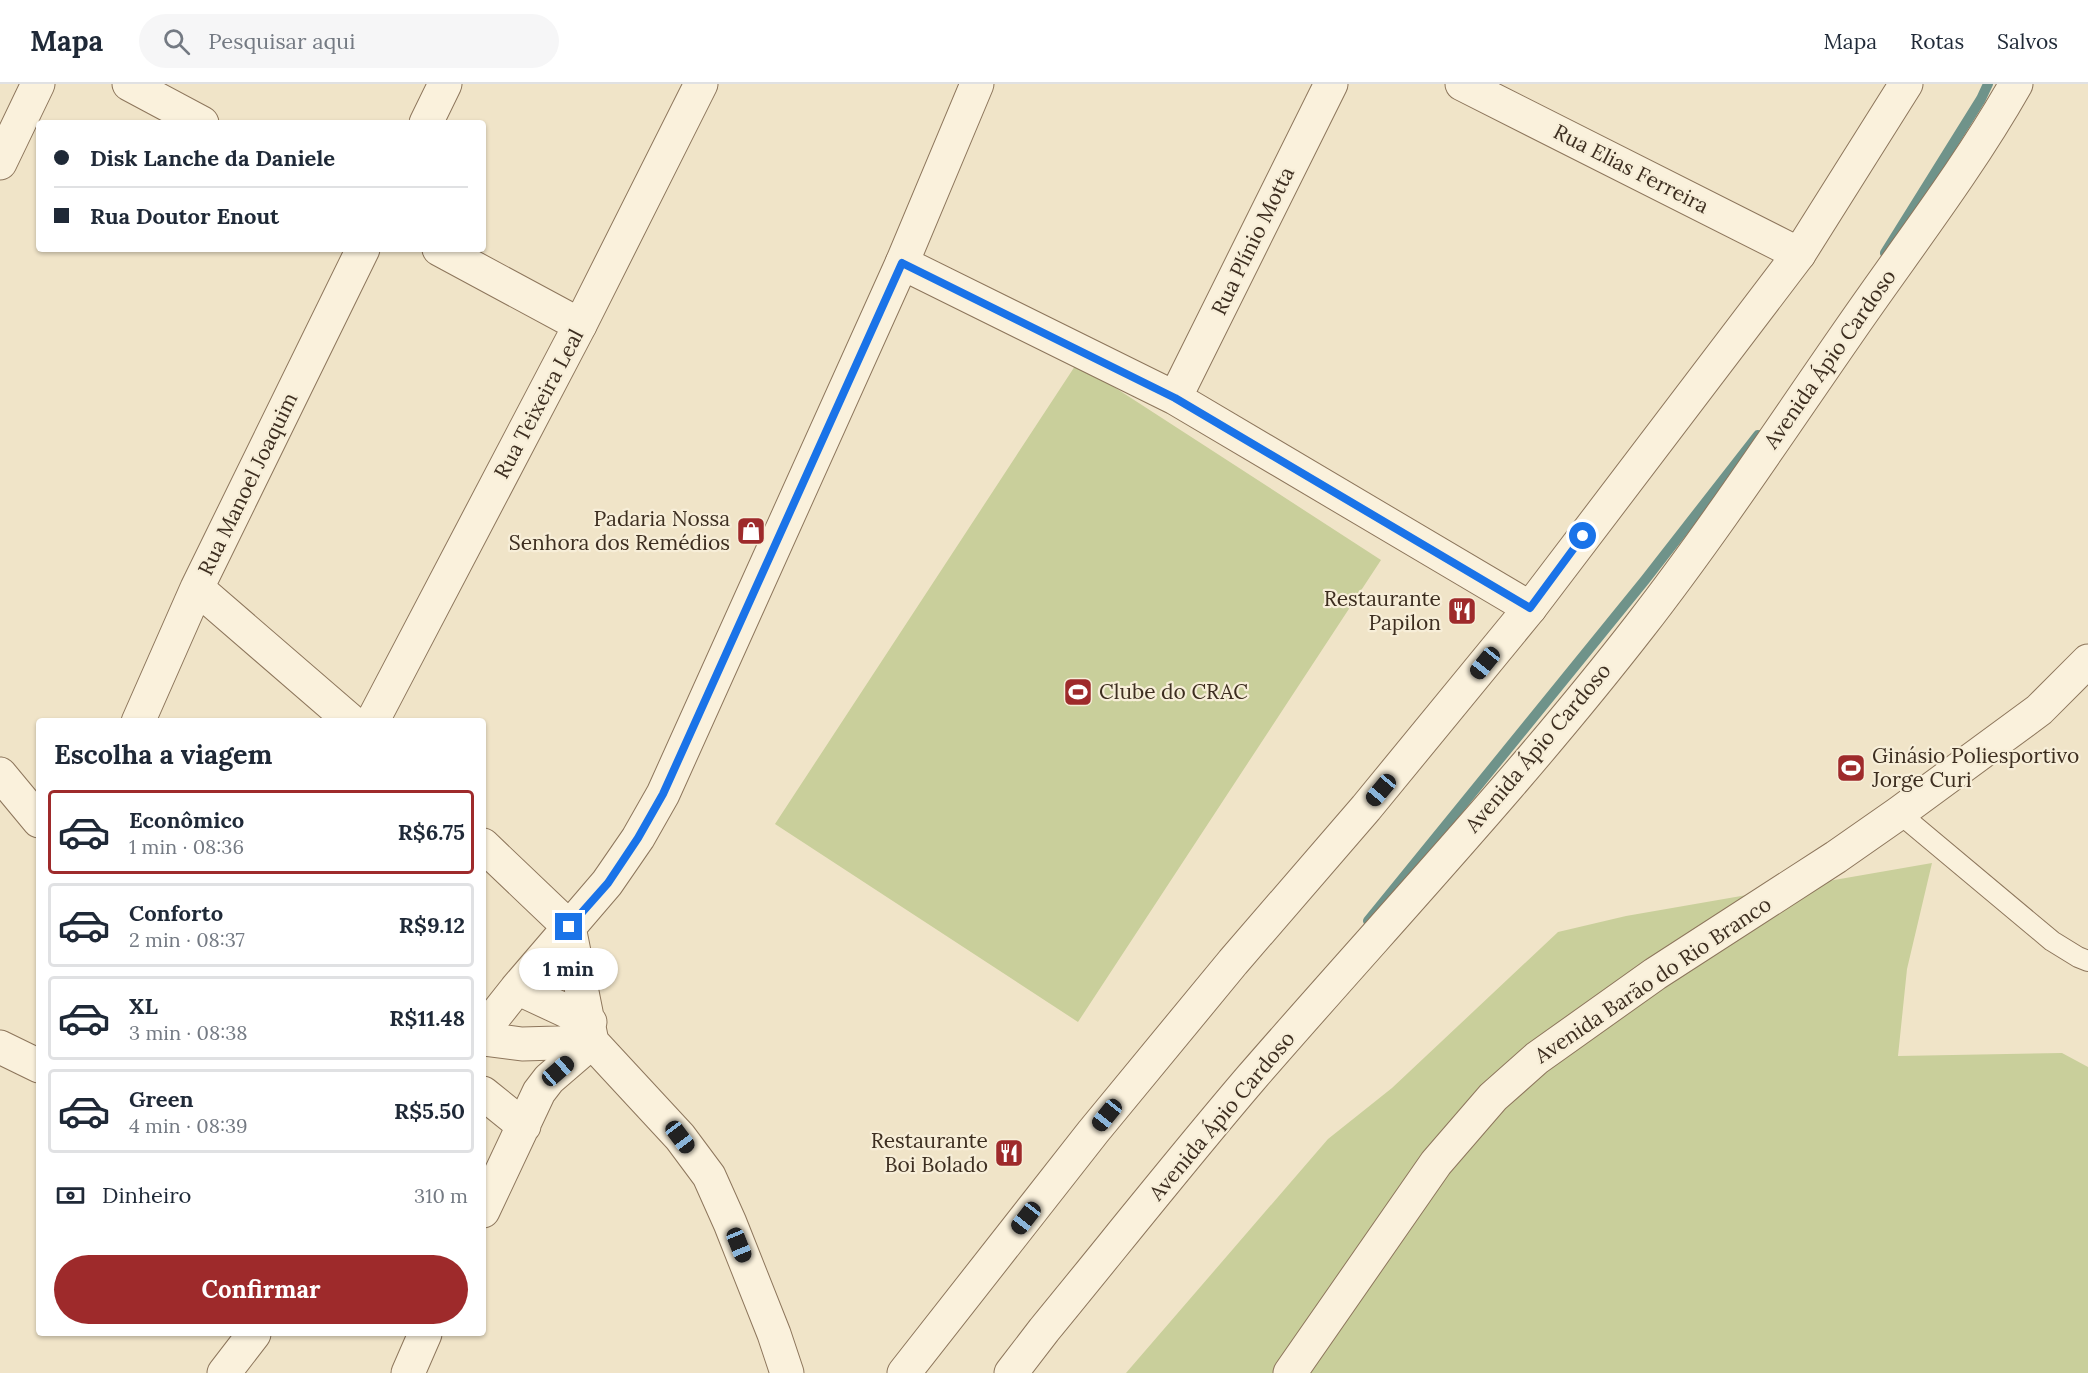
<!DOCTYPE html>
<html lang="pt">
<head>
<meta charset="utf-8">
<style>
  body { margin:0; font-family:Lora,serif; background:#f6f6f7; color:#1f2937; height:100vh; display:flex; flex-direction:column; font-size:22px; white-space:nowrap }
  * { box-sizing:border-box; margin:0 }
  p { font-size:20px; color:#747a83 }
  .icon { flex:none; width:33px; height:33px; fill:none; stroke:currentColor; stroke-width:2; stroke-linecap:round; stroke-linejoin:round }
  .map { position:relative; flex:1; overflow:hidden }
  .drawer { position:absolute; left:36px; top:634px; width:450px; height:618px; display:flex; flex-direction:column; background:#fff; border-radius:6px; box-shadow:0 2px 4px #0004 }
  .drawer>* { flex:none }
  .guide { position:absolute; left:36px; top:36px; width:450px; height:132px; border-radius:6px; box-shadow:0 2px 4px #0004; display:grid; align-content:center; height:132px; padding:0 18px; background:#fff }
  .end { position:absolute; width:27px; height:27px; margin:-14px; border:8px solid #1a73e8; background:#fff; box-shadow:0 0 0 3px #fff }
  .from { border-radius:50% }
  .bubble { position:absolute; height:42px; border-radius:21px; background:#fff; box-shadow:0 2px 4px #0004; font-size:20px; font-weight:700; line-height:42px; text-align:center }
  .car { position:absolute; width:18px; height:36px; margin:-18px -9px; border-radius:8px; box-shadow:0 0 4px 2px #0007; background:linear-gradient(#222 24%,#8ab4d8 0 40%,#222 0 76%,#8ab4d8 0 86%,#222 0) }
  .guide b { display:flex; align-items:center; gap:21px; height:57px; font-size:22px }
  .guide b+b { border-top:2px solid #e0e1e3 }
  .guide i { width:15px; height:15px; background:#1f2937 }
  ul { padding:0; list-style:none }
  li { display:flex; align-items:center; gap:18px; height:84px; margin:0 12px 9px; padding:0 6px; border:3px solid #e0e1e3; border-radius:6px }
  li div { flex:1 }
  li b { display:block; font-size:22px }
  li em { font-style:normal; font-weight:700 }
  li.on { border-color:#9e2a2b }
  li>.icon { width:54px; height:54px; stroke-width:1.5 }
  h2 { padding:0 18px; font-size:27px; line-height:72px }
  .pay { display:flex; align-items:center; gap:15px; height:66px; padding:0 18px; font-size:22px }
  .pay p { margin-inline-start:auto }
  .button { display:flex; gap:12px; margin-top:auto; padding:12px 18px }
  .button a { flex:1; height:69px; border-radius:36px; background:#9e2a2b; color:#fff; font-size:24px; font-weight:700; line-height:69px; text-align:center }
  header { display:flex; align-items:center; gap:36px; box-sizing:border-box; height:84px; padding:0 30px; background:#fff; border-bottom:2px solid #e0e1e3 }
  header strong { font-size:28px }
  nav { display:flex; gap:33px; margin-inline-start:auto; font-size:21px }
  .search { width:420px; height:54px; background:#f6f6f7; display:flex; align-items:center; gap:15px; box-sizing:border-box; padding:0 21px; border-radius:33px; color:#747a83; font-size:22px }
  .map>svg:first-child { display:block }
</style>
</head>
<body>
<header>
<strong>Mapa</strong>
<div class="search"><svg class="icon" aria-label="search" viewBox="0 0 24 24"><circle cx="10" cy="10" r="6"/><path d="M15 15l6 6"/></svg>Pesquisar aqui</div>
<nav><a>Mapa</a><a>Rotas</a><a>Salvos</a></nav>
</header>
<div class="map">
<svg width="2088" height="1289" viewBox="0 0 2088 1289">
  <rect width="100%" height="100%" fill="#f0e4c8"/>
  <path fill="#c9cf9b" d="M1077,279L1381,476L1078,938L775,740Z
    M1932,779L1907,885L1898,972L2062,969L2088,983V1289H1126L1328,1055L1392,1004L1558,848L1626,832Z"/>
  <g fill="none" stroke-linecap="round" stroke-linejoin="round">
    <path stroke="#6f938a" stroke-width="10" d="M1885,169L1981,15L1988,0
      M1368,837L1645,496L1758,351"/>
    <g stroke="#8d765c" stroke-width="22">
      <path id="service" d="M1899,729L2052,857L2078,873L2088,877"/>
    </g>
    <g stroke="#8d765c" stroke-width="35">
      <path id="minor" d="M1462,0L1799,170
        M426,39L445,0
        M0,79L38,0
        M902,179L1175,314L1530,524
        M580,241L701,0
        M1175,314L1331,0
        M197,504L352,638
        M138,638L197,504L363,165
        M0,690L39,737
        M0,963L39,982
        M483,1009L524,1042
        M483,1127L539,1008L549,995L592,958
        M408,1289L425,1250"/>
    </g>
    <g stroke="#8d765c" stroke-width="35">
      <path id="tertiary" d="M129,0L202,39
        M372,638L580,241L439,165
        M483,761L569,843
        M569,843L592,958L680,1053L709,1092L730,1139L774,1250L787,1289
        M517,904L590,938
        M483,947L517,904L607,799L638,754L663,710L902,179L977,0
        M483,955L522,960L592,958
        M224,1289L254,1250
        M904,1289L1093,1048L1233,878L1366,724L1530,524L1799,170L1906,0
        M1011,1289L1044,1246C1113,1162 1180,1077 1251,994C1381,844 1518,699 1640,542C1713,448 1779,348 1847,250C1904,167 1966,88 2016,0
        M1290,1289L1436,1079L1493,1013L1537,974L1655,890L1836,773L1899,729L2039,626L2088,577"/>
    </g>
    <use href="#service" stroke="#faf1dc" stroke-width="20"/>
    <use href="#minor" stroke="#faf1dc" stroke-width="33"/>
    <use href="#tertiary" stroke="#faf1dc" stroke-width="33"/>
  </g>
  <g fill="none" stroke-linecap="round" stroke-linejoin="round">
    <path stroke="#1a73e8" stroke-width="8" d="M569,843L608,799L638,754L663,710L902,179L1175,314L1530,524L1583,452"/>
  </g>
  <defs>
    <g id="shop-square" transform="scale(1.5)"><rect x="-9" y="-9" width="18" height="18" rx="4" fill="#9e2a2b" stroke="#f7eed8"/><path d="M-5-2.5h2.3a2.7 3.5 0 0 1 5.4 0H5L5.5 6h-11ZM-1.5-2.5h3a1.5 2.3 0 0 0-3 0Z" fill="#fff"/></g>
    <g id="restaurant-square" transform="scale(1.5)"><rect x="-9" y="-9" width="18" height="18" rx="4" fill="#9e2a2b" stroke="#f7eed8"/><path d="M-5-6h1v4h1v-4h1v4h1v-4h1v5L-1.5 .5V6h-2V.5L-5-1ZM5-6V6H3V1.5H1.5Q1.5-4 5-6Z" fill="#fff"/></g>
    <g id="stadium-square" transform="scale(1.5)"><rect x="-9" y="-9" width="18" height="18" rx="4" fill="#9e2a2b" stroke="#f7eed8"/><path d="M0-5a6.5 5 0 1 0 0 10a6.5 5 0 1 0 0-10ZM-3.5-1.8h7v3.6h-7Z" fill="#fff"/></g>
  </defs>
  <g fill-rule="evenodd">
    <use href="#shop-square" x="751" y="447"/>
    <use href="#restaurant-square" x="1462" y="527"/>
    <use href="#stadium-square" x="1078" y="608"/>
    <use href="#stadium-square" x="1851" y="684"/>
    <use href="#restaurant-square" x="1009" y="1069"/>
  </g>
  <g text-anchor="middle" stroke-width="4.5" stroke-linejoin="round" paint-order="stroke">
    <g font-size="21" fill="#3d2e20" stroke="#f7eed8">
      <text transform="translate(1631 85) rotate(27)" y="7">Rua Elias Ferreira</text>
      <text transform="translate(1253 157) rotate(-64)" y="7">Rua Plínio Motta</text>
      <text transform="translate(1830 275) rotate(-55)" y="7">Avenida Ápio Cardoso</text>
      <text transform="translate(539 320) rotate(-62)" y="7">Rua Teixeira Leal</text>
      <text transform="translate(248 400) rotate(-64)" y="7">Rua Manoel Joaquim</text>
      <text transform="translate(1538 664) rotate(-50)" y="7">Avenida Ápio Cardoso</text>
      <text transform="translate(1653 896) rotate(-34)" y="7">Avenida Barão do Rio Branco</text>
      <text transform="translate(1222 1032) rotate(-50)" y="7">Avenida Ápio Cardoso</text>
    </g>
    <g font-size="21" fill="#3d2e20" stroke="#f7eed8" text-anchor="end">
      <text x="730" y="442">Padaria Nossa<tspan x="730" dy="24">Senhora dos Remédios</tspan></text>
      <text x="1441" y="522">Restaurante<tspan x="1441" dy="24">Papilon</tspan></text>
      <text x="1099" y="615" text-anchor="start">Clube do CRAC</text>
      <text x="1872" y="679" text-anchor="start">Ginásio Poliesportivo<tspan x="1872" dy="24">Jorge Curi</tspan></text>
      <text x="988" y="1064">Restaurante<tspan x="988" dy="24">Boi Bolado</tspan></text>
    </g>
  </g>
</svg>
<i class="end from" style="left:1583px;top:452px"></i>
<i class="end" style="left:569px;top:843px"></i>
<div class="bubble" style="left:519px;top:864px;width:99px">1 min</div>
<i class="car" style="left:1485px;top:579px;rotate:219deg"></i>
<i class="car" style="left:1381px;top:706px;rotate:220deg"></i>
<i class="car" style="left:558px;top:987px;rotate:49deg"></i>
<i class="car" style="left:1107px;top:1031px;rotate:219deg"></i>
<i class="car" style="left:680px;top:1053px;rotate:143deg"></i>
<i class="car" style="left:1026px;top:1134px;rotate:218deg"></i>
<i class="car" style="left:739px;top:1161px;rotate:158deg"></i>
<div class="guide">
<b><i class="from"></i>Disk Lanche da Daniele</b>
<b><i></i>Rua Doutor Enout</b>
</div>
<section class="drawer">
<h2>Escolha a viagem</h2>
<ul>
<li class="on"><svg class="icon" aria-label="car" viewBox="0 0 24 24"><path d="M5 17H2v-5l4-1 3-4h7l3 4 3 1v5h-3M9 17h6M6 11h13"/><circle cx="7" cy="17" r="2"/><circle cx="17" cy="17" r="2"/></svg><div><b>Econômico</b><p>1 min · 08:36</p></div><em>R$6.75</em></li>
<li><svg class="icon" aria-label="car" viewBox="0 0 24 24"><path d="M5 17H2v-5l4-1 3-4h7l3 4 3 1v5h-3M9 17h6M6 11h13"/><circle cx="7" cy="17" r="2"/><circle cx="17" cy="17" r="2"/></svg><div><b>Conforto</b><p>2 min · 08:37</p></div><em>R$9.12</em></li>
<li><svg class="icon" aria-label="car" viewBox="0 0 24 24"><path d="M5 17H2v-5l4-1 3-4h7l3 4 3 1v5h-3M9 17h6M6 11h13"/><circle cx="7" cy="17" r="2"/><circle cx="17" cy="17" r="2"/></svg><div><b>XL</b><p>3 min · 08:38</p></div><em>R$11.48</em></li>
<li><svg class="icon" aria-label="car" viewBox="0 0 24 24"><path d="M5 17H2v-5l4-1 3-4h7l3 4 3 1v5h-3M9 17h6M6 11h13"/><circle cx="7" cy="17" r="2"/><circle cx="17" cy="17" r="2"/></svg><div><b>Green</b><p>4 min · 08:39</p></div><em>R$5.50</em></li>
</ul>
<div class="pay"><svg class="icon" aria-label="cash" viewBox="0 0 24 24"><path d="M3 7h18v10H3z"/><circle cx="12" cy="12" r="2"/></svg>Dinheiro<p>310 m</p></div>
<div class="button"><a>Confirmar</a></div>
</section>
</div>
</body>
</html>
